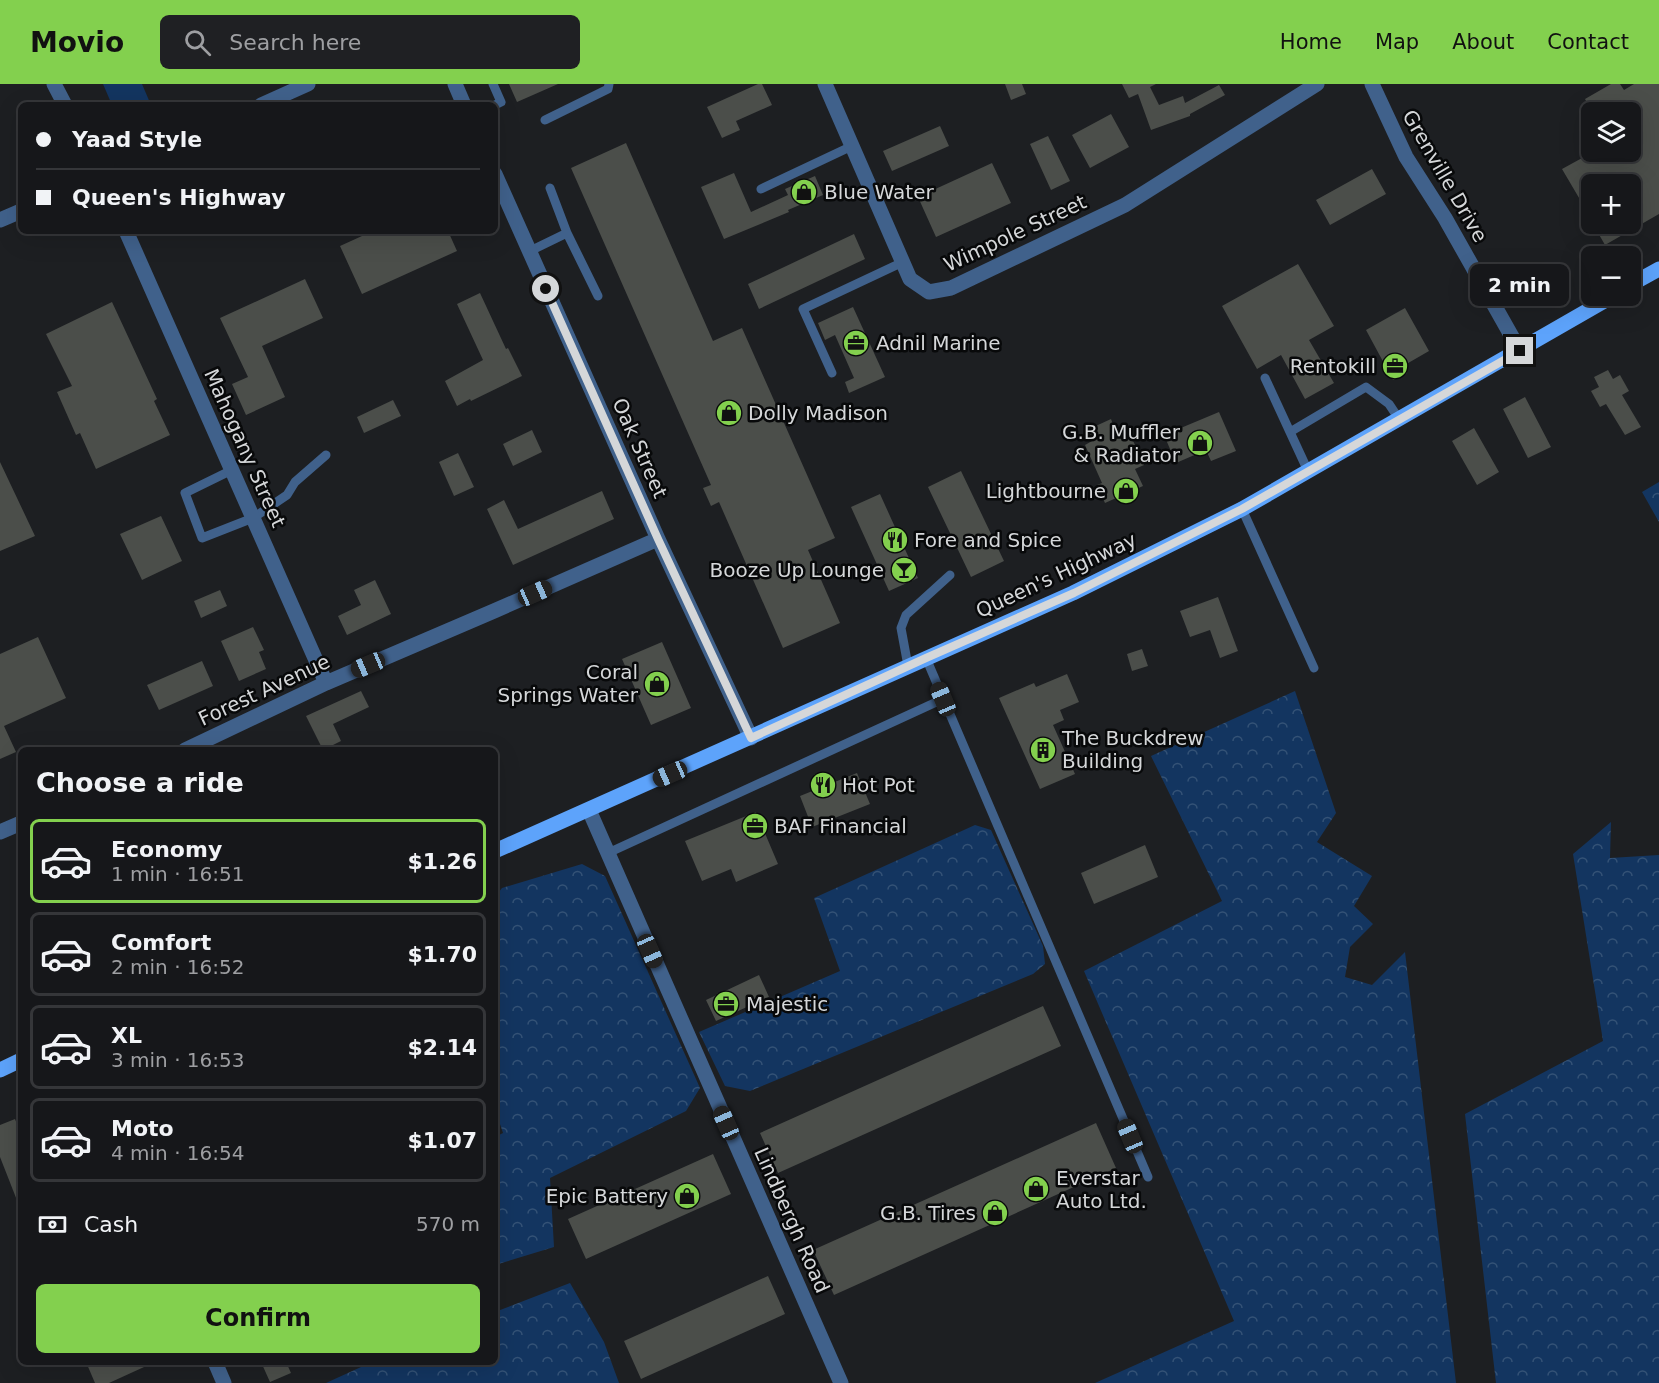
<!DOCTYPE html>
<html lang="en">
<head>
<meta charset="utf-8">
<style>
  body { margin:0; font-family:"DejaVu Sans",sans-serif; background:#1f2023; color:#f1f3f6; height:100vh; display:flex; flex-direction:column; font-size:22px; white-space:nowrap }
  * { box-sizing:border-box; margin:0 }
  p { font-size:20px; color:#9e9fa2 }
  .icon { flex:none; width:33px; height:33px; fill:none; stroke:currentColor; stroke-width:2; stroke-linecap:round; stroke-linejoin:round }
  .map { position:relative; flex:1; overflow:hidden }
  .details { position:absolute; left:18px; top:663px; width:480px; height:618px; display:flex; flex-direction:column; background:#16171a; border-radius:9px; box-shadow:0 6px 24px #0002,0 0 0 2px #353639 }
  .details>* { flex:none }
  .guide { position:absolute; left:18px; top:18px; width:480px; height:132px; border-radius:9px; box-shadow:0 6px 24px #0002,0 0 0 2px #353639; display:grid; align-content:center; height:132px; padding:0 18px; background:#16171a }
  .buttons { position:absolute; left:1581px; top:18px; display:grid; gap:12px }
  .buttons a { display:grid; place-items:center; width:60px; height:60px; border-radius:9px; background:#16171a; box-shadow:0 6px 24px #0002,0 0 0 2px #353639; font-size:30px }
  .end { position:absolute; width:27px; height:27px; margin:-14px; border:8px solid #d5d7d9; background:#111; box-shadow:0 0 0 3px #111 }
  .from { border-radius:50% }
  .bubble { position:absolute; height:42px; border-radius:9px; background:#16171a; box-shadow:0 6px 24px #0002,0 0 0 2px #353639; font-size:20px; font-weight:600; line-height:42px; text-align:center }
  .car { position:absolute; width:18px; height:36px; margin:-18px -9px; border-radius:8px; box-shadow:0 0 4px 2px #0007; background:linear-gradient(#222 24%,#8ab4d8 0 40%,#222 0 76%,#8ab4d8 0 86%,#222 0) }
  .guide b { display:flex; align-items:center; gap:21px; height:57px; font-size:22px }
  .guide b+b { border-top:2px solid #353639 }
  .guide i { width:15px; height:15px; background:#f1f3f6 }
  ul { padding:0; list-style:none }
  li { display:flex; align-items:center; gap:18px; height:84px; margin:0 12px 9px; padding:0 6px; border:3px solid #353639; border-radius:9px }
  li div { flex:1 }
  li b { display:block; font-size:22px }
  li em { font-style:normal; font-weight:600 }
  li.current { border-color:#83d04e }
  li>.icon { width:54px; height:54px; stroke-width:1.5 }
  h2 { padding:0 18px; font-size:27px; line-height:72px }
  .pay { display:flex; align-items:center; gap:15px; height:66px; padding:0 18px; font-size:22px }
  .pay p { margin-inline-start:auto }
  .button { display:flex; gap:12px; margin-top:auto; padding:12px 18px }
  .button a { flex:1; height:69px; border-radius:9px; background:#83d04e; color:#111; font-size:24px; font-weight:600; line-height:69px; text-align:center }
  header { display:flex; align-items:center; gap:36px; box-sizing:border-box; height:84px; padding:0 30px; background:#83d04e; color:#111 }
  header strong { font-size:28px }
  nav { display:flex; gap:33px; margin-inline-start:auto; font-size:21px }
  .search { width:420px; height:54px; background:#1f2023; display:flex; align-items:center; gap:15px; box-sizing:border-box; padding:0 21px; border-radius:9px; color:#9e9fa2; font-size:22px }
  .map>svg:first-child { display:block }
</style>
</head>
<body>
<header>
<strong>Movio</strong>
<div class="search"><svg class="icon" aria-label="search" viewBox="0 0 24 24"><circle cx="10" cy="10" r="6"/><path d="M15 15l6 6"/></svg>Search here</div>
<nav><a>Home</a><a>Map</a><a>About</a><a>Contact</a></nav>
</header>
<div class="map">
<svg width="1659" height="1299" viewBox="0 0 1659 1299">
  <defs>
    <pattern id="forest-crowns" width="20" height="18" patternUnits="userSpaceOnUse" patternTransform="scale(1.5)"><rect width="20" height="18" fill="#133560"/><path d="M2 6a3 3 0 1 1 6 0M12 15a3 3 0 1 1 6 0" fill="none" stroke="#345276"/></pattern>
  </defs>
  <rect width="100%" height="100%" fill="#1d1f22"/>
  <path fill="url(#forest-crowns)" d="M1659,398V438L1642,408Z
    M1295,607L1336,729L1317,758L1372,792L1354,822L1373,840L1350,863L1345,893L1372,901L1405,868L1456,1299H1095L1234,1237L1084,887L1222,817L1151,672Z
    M1611,738L1610,774L1659,771V1299H1496L1465,1030L1603,957L1573,770Z
    M975,741L991,746L1043,862L1045,880L1033,890L750,1007L725,1002L699,948L840,887L814,814Z
    M582,780L605,792L700,1004L686,1027L550,1094L554,1163L495,1181V1053L503,1049L495,1025V813L502,804Z
    M570,1199L604,1258L619,1299H326L372,1278H495V1228Z"/>
  <path fill="#133560" d="M103,0H142L151,21H112Z"/>
  <path fill="#4b4e4a" d="M509,0H558L517,18Z
    M758,0H762L772,21L736,37L740,46L722,54L707,23Z
    M1005,0H1022L1026,10L1011,16Z
    M1122,0H1156L1150,3L1159,21L1183,12L1185,19L1219,1L1225,11L1190,30V32L1151,46L1138,10L1129,14Z
    M1611,0H1620L1624,6L1634,0H1659V130L1605,161L1593,140H1630V100H1592V136L1562,85L1593,68H1630V28H1592L1585,15Z
    M1111,30L1129,63L1090,84L1072,51Z
    M940,42L949,62L892,87L883,67Z
    M1048,52L1070,97L1051,106L1030,60Z
    M626,59L713,257L742,244L835,454L808,466L840,539L783,564L719,418L711,422L703,404L711,401L571,84Z
    M992,79L1011,119L936,153L918,113Z
    M1372,85L1386,110L1330,141L1316,116Z
    M734,89L751,128L788,111L785,105L815,92L823,111L788,126L789,128L724,155L701,103Z
    M373,147H448L457,167L362,210L340,162Z
    M854,150L865,175L759,225L748,200Z
    M1298,180L1334,242L1309,256L1334,299L1305,315L1281,271L1257,285L1222,222Z
    M305,195L323,234L262,262L285,313L246,331L232,300L248,293L220,234Z
    M480,209L506,265L508,264L522,292L471,317L470,315L457,322L445,297L483,276L457,220Z
    M112,218L157,315L154,317L170,351L96,385L80,349L76,351L57,308L72,302L46,250Z
    M853,223L885,293L849,309L845,298L854,294L835,251L825,256L818,239Z
    M1405,224L1429,267L1403,282L1407,289L1393,296L1366,246Z
    M1608,286L1613,295L1620,291L1629,307L1622,311L1641,343L1625,351L1606,320L1600,323L1591,307L1599,303L1594,293Z
    M1525,313L1551,363L1528,374L1503,325Z
    M393,316L401,332L364,349L357,333Z
    M1219,328L1236,367L1211,377L1206,366L1176,379L1164,351Z
    M1111,335L1115,346L1126,341L1144,381L1135,385L1143,402L1105,419L1097,401L1102,399L1085,361L1092,357L1087,346Z
    M1474,344L1499,388L1477,401L1452,357Z
    M532,346L542,368L513,382L503,360Z
    M458,369L474,403L454,412L439,378Z
    M0,378L35,452L0,467Z
    M961,387L1004,477L971,493L928,403Z
    M602,407L614,435L513,481L487,425L504,416L518,445Z
    M880,410L918,494L889,507L851,423Z
    M161,432L182,477L142,496L120,450Z
    M375,496L391,530L347,551L338,532L361,521L354,506Z
    M220,506L227,522L201,534L194,517Z
    M1218,513L1238,567L1220,574L1210,546L1190,553L1180,527Z
    M253,543L264,566L259,568L266,585L239,597L221,557Z
    M38,553L66,614L4,642L16,668L0,675V570Z
    M662,558L691,624L651,641L622,575Z
    M1142,565L1148,582L1132,587L1127,570Z
    M202,577L213,602L159,626L147,601Z
    M1067,590L1079,618L1060,626L1064,636L1053,641L1075,690L1040,705L999,614L1034,599L1036,603Z
    M361,607L369,623L333,640L341,657L323,666L306,632Z
    M857,689L870,720L812,743L800,712Z
    M756,728L778,780L736,798L731,785L702,797L685,757Z
    M1145,761L1158,793L1094,820L1081,789Z
    M759,891L769,913L716,937L706,916Z
    M1043,922L1061,962L778,1089L760,1049Z
    M15,1035L21,1050L20,1124L0,1073V1041Z
    M1096,1039L1116,1084L834,1211L813,1166Z
    M713,1070L731,1110L586,1175L568,1135Z
    M768,1192L785,1230L641,1295L624,1257Z
    M86,1278H155L109,1299H95Z
    M261,1278H286L291,1289L270,1298Z"/>
  <g fill="none" stroke-linecap="round" stroke-linejoin="round">
    <path stroke="#40618b" stroke-width="9" d="M493,0L501,18L495,21
      M545,36L608,5L609,0
      M550,104L567,149L598,212
      M761,105L852,62
      M530,167L567,149
      M832,289L803,225L903,178
      M1265,294L1308,387
      M1290,348L1366,303L1389,320L1399,335
      M232,386L185,409L202,454L253,434L287,411L295,398L326,371
      M1242,425L1314,584
      M926,574L1148,1093
      M908,582L901,544L906,531L950,491
      M608,769L943,615"/>
    <path stroke="#40618b" stroke-width="15" d="M54,0L65,21
      M455,0L464,21
      M825,0L910,195L929,208L951,204L1125,121L1317,0
      M1372,0L1406,73L1445,134L1520,267
      M261,21L308,0
      M495,90L658,455L751,654
      M0,136L21,127
      M126,147L326,599
      M185,666L326,599L494,527L658,455
      M589,726L841,1299
      M0,748L21,739
      M215,1278L224,1299"/>
    <path stroke="#5da3fb" stroke-width="15" d="M1630,201L1659,185
      M495,767L1073,509L1242,425L1613,212
      M0,986L21,976"/>
  </g>
  <g fill="none" stroke-linecap="round" stroke-linejoin="round">
    <path stroke="#d5d7d9" stroke-width="8" d="M546,205L658,455L751,654L926,574L1074,509L1242,425L1520,267"/>
  </g>
  <defs>
    <g id="shop-disc" transform="scale(1.35)"><circle r="9.5" fill="#83d04e" stroke="#08090a"/><path d="M-5-2.5h2.3a2.7 3.5 0 0 1 5.4 0H5L5.5 6h-11ZM-1.5-2.5h3a1.5 2.3 0 0 0-3 0Z" fill="#111"/></g>
    <g id="office-disc" transform="scale(1.35)"><circle r="9.5" fill="#83d04e" stroke="#08090a"/><path d="M-6-3h4V-5.5h4V-3h4V5H-6ZM-1-4.5V-3h2v-1.5ZM-6 0V1H6V0Z" fill="#111"/></g>
    <g id="restaurant-disc" transform="scale(1.35)"><circle r="9.5" fill="#83d04e" stroke="#08090a"/><path d="M-5-6h1v4h1v-4h1v4h1v-4h1v5L-1.5 .5V6h-2V.5L-5-1ZM5-6V6H3V1.5H1.5Q1.5-4 5-6Z" fill="#111"/></g>
    <g id="bar-disc" transform="scale(1.35)"><circle r="9.5" fill="#83d04e" stroke="#08090a"/><path d="M-6-5H6L.8 .8V4.5H3.5V6h-7V4.5H-.8V.8Z" fill="#111"/></g>
    <g id="building-disc" transform="scale(1.35)"><circle r="9.5" fill="#83d04e" stroke="#08090a"/><path d="M-4-6H4V6H1V3H-1V6H-4ZM-2.5-4.3h1.7v1.8h-1.7ZM.8-4.3h1.7v1.8H.8ZM-2.5-1h1.7V.8h-1.7ZM.8-1h1.7V.8H.8Z" fill="#111"/></g>
  </defs>
  <g fill-rule="evenodd">
    <use href="#shop-disc" x="804" y="108"/>
    <use href="#office-disc" x="856" y="259"/>
    <use href="#office-disc" x="1395" y="282"/>
    <use href="#shop-disc" x="729" y="329"/>
    <use href="#shop-disc" x="1200" y="359"/>
    <use href="#shop-disc" x="1126" y="407"/>
    <use href="#restaurant-disc" x="895" y="456"/>
    <use href="#bar-disc" x="904" y="486"/>
    <use href="#shop-disc" x="657" y="600"/>
    <use href="#building-disc" x="1043" y="666"/>
    <use href="#restaurant-disc" x="823" y="701"/>
    <use href="#office-disc" x="755" y="742"/>
    <use href="#office-disc" x="726" y="920"/>
    <use href="#shop-disc" x="1036" y="1105"/>
    <use href="#shop-disc" x="687" y="1112"/>
    <use href="#shop-disc" x="995" y="1129"/>
  </g>
  <g text-anchor="middle" stroke-width="5" stroke-linejoin="round" paint-order="stroke">
    <g font-size="20" fill="#d5d7d9" stroke="#08090a">
      <text transform="translate(1445 92) rotate(60)" y="7">Grenville Drive</text>
      <text transform="translate(1015 149) rotate(-25)" y="7">Wimpole Street</text>
      <text transform="translate(245 364) rotate(66)" y="7">Mahogany Street</text>
      <text transform="translate(640 364) rotate(66)" y="7">Oak Street</text>
      <text transform="translate(1056 491) rotate(-25)" y="7">Queen's Highway</text>
      <text transform="translate(264 606) rotate(-25)" y="7">Forest Avenue</text>
      <text transform="translate(792 1136) rotate(66)" y="7">Lindbergh Road</text>
    </g>
    <g font-size="20" fill="#d5d7d9" stroke="#08090a" text-anchor="start">
      <text x="824" y="115">Blue Water</text>
      <text x="876" y="266">Adnil Marine</text>
      <text x="1376" y="289" text-anchor="end">Rentokill</text>
      <text x="748" y="336">Dolly Madison</text>
      <text x="1180" y="355" text-anchor="end">G.B. Muffler<tspan x="1180" dy="23">&amp; Radiator</tspan></text>
      <text x="1106" y="414" text-anchor="end">Lightbourne</text>
      <text x="914" y="463">Fore and Spice</text>
      <text x="884" y="493" text-anchor="end">Booze Up Lounge</text>
      <text x="638" y="595" text-anchor="end">Coral<tspan x="638" dy="23">Springs Water</tspan></text>
      <text x="1062" y="661">The Buckdrew<tspan x="1062" dy="23">Building</tspan></text>
      <text x="842" y="708">Hot Pot</text>
      <text x="774" y="749">BAF Financial</text>
      <text x="746" y="927">Majestic</text>
      <text x="1056" y="1101">Everstar<tspan x="1056" dy="23">Auto Ltd.</tspan></text>
      <text x="668" y="1119" text-anchor="end">Epic Battery</text>
      <text x="976" y="1136" text-anchor="end">G.B. Tires</text>
    </g>
  </g>
</svg>
<div class="buttons">
<a><svg class="icon" aria-label="layers" viewBox="0 0 24 24"><path d="M12 4l9 5-9 5-9-5zM3 14l9 5 9-5"/></svg></a>
<a>+</a>
<a>−</a>
</div>
<i class="end from" style="left:546px;top:205px"></i>
<i class="end" style="left:1520px;top:267px"></i>
<div class="bubble" style="left:1470px;top:180px;width:99px">2 min</div>
<i class="car" style="left:535px;top:509px;rotate:66deg"></i>
<i class="car" style="left:368px;top:581px;rotate:247deg"></i>
<i class="car" style="left:943px;top:615px;rotate:337deg"></i>
<i class="car" style="left:670px;top:690px;rotate:246deg"></i>
<i class="car" style="left:650px;top:867px;rotate:156deg"></i>
<i class="car" style="left:726px;top:1039px;rotate:336deg"></i>
<i class="car" style="left:1130px;top:1052px;rotate:337deg"></i>
<div class="guide">
<b><i class="from"></i>Yaad Style</b>
<b><i></i>Queen's Highway</b>
</div>
<section class="details">
<h2>Choose a ride</h2>
<ul>
<li class="current"><svg class="icon" aria-label="car" viewBox="0 0 24 24"><path d="M5 17H2v-5l4-1 3-4h7l3 4 3 1v5h-3M9 17h6M6 11h13"/><circle cx="7" cy="17" r="2"/><circle cx="17" cy="17" r="2"/></svg><div><b>Economy</b><p>1 min · 16:51</p></div><em>$1.26</em></li>
<li><svg class="icon" aria-label="car" viewBox="0 0 24 24"><path d="M5 17H2v-5l4-1 3-4h7l3 4 3 1v5h-3M9 17h6M6 11h13"/><circle cx="7" cy="17" r="2"/><circle cx="17" cy="17" r="2"/></svg><div><b>Comfort</b><p>2 min · 16:52</p></div><em>$1.70</em></li>
<li><svg class="icon" aria-label="car" viewBox="0 0 24 24"><path d="M5 17H2v-5l4-1 3-4h7l3 4 3 1v5h-3M9 17h6M6 11h13"/><circle cx="7" cy="17" r="2"/><circle cx="17" cy="17" r="2"/></svg><div><b>XL</b><p>3 min · 16:53</p></div><em>$2.14</em></li>
<li><svg class="icon" aria-label="car" viewBox="0 0 24 24"><path d="M5 17H2v-5l4-1 3-4h7l3 4 3 1v5h-3M9 17h6M6 11h13"/><circle cx="7" cy="17" r="2"/><circle cx="17" cy="17" r="2"/></svg><div><b>Moto</b><p>4 min · 16:54</p></div><em>$1.07</em></li>
</ul>
<div class="pay"><svg class="icon" aria-label="cash" viewBox="0 0 24 24"><path d="M3 7h18v10H3z"/><circle cx="12" cy="12" r="2"/></svg>Cash<p>570 m</p></div>
<div class="button"><a>Confirm</a></div>
</section>
</div>
</body>
</html>
